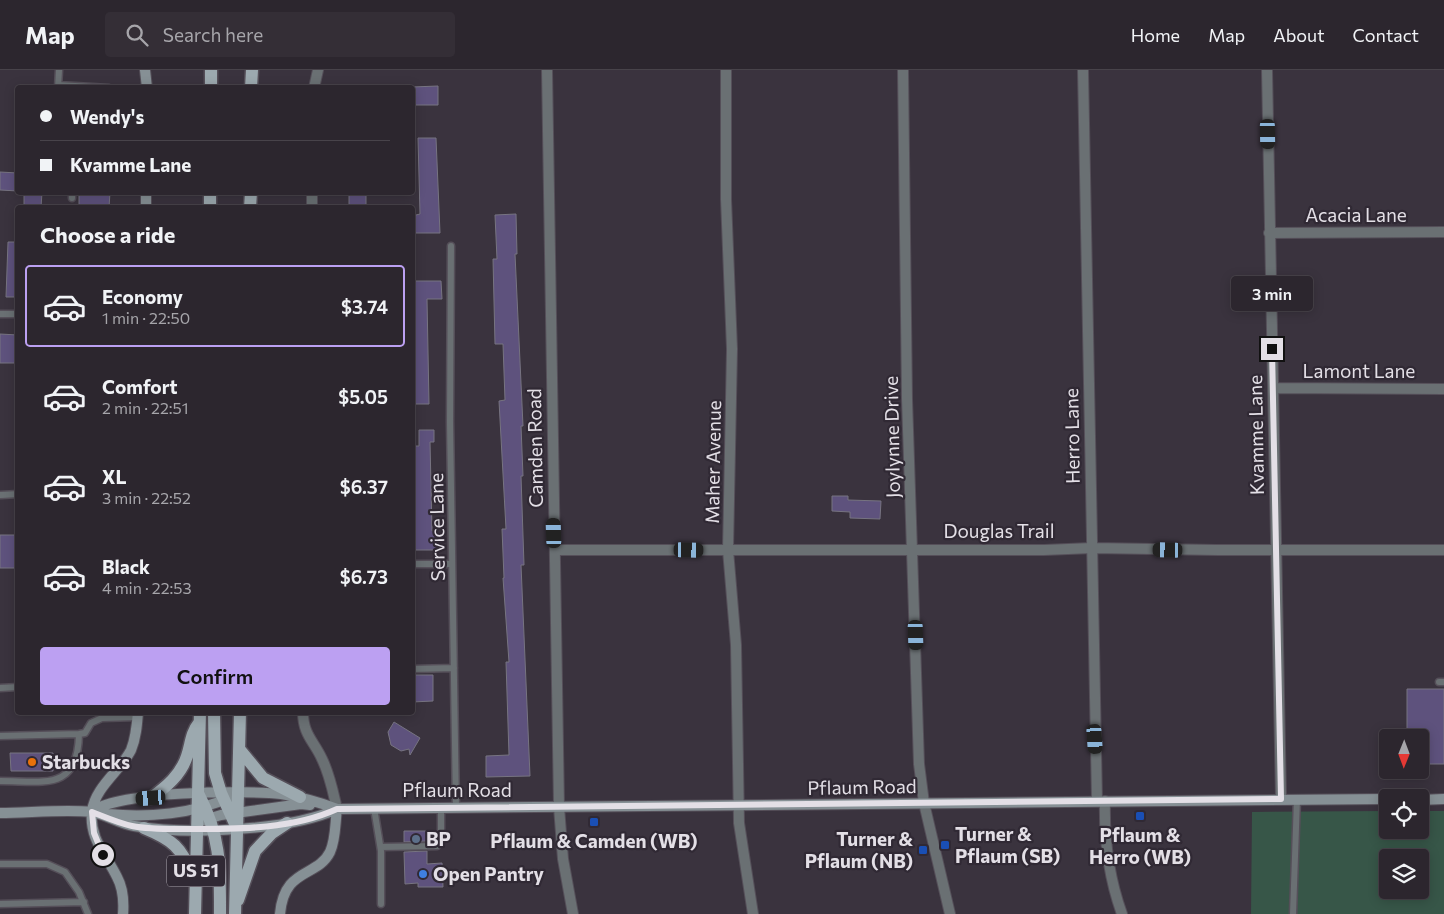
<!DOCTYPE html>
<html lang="en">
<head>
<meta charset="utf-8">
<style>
  body { margin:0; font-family:Commissioner,sans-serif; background:#342e36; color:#f1f3f6; height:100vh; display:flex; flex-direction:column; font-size:19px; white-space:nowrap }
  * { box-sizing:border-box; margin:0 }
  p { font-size:16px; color:#a6a5aa }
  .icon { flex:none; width:28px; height:28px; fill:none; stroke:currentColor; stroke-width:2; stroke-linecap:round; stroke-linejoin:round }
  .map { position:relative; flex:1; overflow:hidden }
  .side { position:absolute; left:15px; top:135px; width:400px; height:510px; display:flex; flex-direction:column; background:#2c262e; border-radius:5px; box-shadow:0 2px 12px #0003,0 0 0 1px #48434a }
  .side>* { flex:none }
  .top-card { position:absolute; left:15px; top:15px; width:400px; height:110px; border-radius:5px; box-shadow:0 2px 12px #0003,0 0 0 1px #48434a; display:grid; align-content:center; height:110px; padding:0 25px; background:#2c262e }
  .needle { width:32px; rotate:181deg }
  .tools { position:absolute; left:1379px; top:659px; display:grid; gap:10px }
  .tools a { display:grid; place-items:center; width:50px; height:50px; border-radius:5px; background:#2c262e; box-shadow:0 2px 12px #0003,0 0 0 1px #48434a; font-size:25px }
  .end { position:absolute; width:22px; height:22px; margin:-11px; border:6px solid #e3dfe6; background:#111; box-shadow:0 0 0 2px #111 }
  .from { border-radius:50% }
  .bubble { position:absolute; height:35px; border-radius:5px; background:#2c262e; box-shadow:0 2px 12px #0003,0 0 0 1px #48434a; font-size:16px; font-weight:600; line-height:35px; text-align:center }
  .car { position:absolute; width:15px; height:30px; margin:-15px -8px; border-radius:6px; box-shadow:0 0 4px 1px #0007; background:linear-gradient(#222 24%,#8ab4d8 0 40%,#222 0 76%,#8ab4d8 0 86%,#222 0) }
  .top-card b { display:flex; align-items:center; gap:18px; height:48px; font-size:19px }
  .top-card b+b { border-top:1px solid #48434a }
  .top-card i { width:12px; height:12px; background:#f1f3f6 }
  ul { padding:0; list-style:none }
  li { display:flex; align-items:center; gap:15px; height:82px; margin:0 10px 8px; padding:0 15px; border:2px solid transparent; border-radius:5px }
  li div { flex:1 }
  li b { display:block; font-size:19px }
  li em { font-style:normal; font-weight:600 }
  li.selected { border-color:#bca0f2 }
  li>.icon { width:45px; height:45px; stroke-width:1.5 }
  h2 { padding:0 25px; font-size:22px; line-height:60px }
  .primary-button { display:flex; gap:10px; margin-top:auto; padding:10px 25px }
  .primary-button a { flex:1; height:58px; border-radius:5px; background:#bca0f2; color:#111; font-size:20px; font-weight:600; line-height:58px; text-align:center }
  header { display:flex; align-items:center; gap:30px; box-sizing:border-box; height:70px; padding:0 25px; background:#2c262e; border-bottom:1px solid #48434a }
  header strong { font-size:24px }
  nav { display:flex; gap:28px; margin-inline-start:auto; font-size:18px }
  .search { width:350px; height:45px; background:#342e36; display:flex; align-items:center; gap:12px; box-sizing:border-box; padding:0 18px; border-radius:5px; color:#a6a5aa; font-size:19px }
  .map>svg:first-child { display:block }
</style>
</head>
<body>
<header>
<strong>Map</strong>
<div class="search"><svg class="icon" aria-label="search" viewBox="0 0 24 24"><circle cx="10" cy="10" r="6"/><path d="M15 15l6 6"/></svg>Search here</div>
<nav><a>Home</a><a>Map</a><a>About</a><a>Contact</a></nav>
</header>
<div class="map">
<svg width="1444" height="844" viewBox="0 0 1444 844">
  <rect width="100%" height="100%" fill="#3a333e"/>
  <path fill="#375648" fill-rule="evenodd" d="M1387,741L1388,760H1420V741H1444V844H1251L1252,742ZM1388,788H1420V820H1388Z"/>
  <path fill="#5e527d" stroke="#777481" d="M438,16V35H412V17Z
    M418,68H436L440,163H412V146L420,144Z
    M0,102L18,103V121L0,120Z
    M24,122H42L41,138H24Z
    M79,122H110L109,138H79Z
    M349,122H366V138H349Z
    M516,144L517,184H515L523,356H521L523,406H521L524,495H521L530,706L486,707V686L509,685L506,592H509L503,508H504L502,459H506L499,331L505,330L503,274H495L493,189H497L495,145Z
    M8,172H18V227H6Z
    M412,211H441L442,229H427L429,334H412Z
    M0,264L18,265V293H0Z
    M419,360H434V372H430L432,461H437V480H412V376H419Z
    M832,426H848V430L881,431L880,449L850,448V442L832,441Z
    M0,465H18V498H0Z
    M412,605H433V631L412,632Z
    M1407,619H1444V694H1420V668H1407Z
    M394,652L420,668L410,685L409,679L401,681L391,675L388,662Z
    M10,683H53V701H11Z
    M404,761H427V771L404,772Z
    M427,781V794L442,793L443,817H418V813L405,814L404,782Z"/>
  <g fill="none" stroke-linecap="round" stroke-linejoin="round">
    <g stroke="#554f59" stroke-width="9">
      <path id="lane" d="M58,15L109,18
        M58,18L59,0
        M72,122V128
        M451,176L450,352L456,738
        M0,244H18
        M1,425L18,424
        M412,494H452
        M412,599L454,598
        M1439,612H1444
        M0,618L18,617
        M0,666L79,664L85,663L91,653L102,648L138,647
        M0,711C44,711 78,722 79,664
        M374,738L381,781V834
        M381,777L437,776L441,770V738
        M0,794H47L65,802L79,822L88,844
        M0,834L84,832
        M1293,844L1297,729"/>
    </g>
    <g stroke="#554f59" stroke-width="12">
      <path id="street" d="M547,0L559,737L563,789L573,844
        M726,0V129L732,279L728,480L736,575L739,753L753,844
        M903,0L907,329L919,694L924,733L950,844
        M1083,0L1097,731
        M1267,0L1281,729
        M314,18L318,0
        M312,138V122
        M1269,163L1444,162
        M1274,318L1444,319
        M555,480H1044L1092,478L1217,480H1444
        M303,642C303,665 314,671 322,689C330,705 333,722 337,739
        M1105,731C1104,769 1109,808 1122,844"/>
    </g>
    <g stroke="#554f59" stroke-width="12">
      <path id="secondary" d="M145,0L147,18
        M146,138V122
        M1420,730L1444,729
        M92,742C114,721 248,720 281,724C300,727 319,732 337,739L1388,729
        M0,743C27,743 66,739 91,742C106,744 119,754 134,756C187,765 289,761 337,739
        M108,744C148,748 193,744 231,727
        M204,750L221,745L301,734L310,735
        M123,844C124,831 123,818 117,807C106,784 89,769 92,741C95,717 121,700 131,680C136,668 137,655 138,642
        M280,844C284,797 317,808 330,782C336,769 335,753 337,739"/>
    </g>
    <g stroke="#554f59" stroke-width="15">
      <path id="primary" d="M211,18V0
        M251,18L252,0
        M210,138V122
        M250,138L251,122
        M214,642L215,703L221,723L236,756
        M240,680L263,708L300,727
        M199,725C221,767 220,798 220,844
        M151,728C166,717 181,705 187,686C191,674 191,663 199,653
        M144,758C173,770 181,777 193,806
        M238,830L255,781L272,763L287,753
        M195,844L200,642
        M235,844L240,642"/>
    </g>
    <use href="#lane" stroke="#6a7073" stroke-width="6"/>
    <use href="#street" stroke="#6a7073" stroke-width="10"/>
    <use href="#secondary" stroke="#869095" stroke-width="10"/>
    <use href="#primary" stroke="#9ca9af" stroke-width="12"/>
  </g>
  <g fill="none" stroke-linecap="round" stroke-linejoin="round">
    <path stroke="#e3dfe6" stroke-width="6" d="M103,785L94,763L92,742C105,747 118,753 132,756C152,760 173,759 193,759C241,759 293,759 337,739L1281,729L1272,279"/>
  </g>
  <circle fill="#e8710a" stroke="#302934" stroke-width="2" cx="32" cy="692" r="5"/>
  <g fill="#1a4fb4" stroke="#302934" stroke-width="2">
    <rect x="1135" y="741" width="10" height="10" rx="2.5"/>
    <rect x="589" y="747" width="10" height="10" rx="2.5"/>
    <rect x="940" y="770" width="10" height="10" rx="2.5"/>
    <rect x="918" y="775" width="10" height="10" rx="2.5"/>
  </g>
  <circle fill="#5c6f8a" stroke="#302934" stroke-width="2" cx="416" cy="769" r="5"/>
  <circle fill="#3f7fe0" stroke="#302934" stroke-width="2" cx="423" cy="804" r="5"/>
  <g text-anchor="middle" stroke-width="4.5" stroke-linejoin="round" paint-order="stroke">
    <rect fill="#302934" stroke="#ada8b1" stroke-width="1" x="167" y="785.5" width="58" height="31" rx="4"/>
    <g font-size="18" font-weight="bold" fill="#e3dfe6">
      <text x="196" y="807">US 51</text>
    </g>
    <g font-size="19" fill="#e3dfe6" stroke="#302934">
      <text x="1356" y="152">Acacia Lane</text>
      <text x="1359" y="308">Lamont Lane</text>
      <text transform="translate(1256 365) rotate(-91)" y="7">Kvamme Lane</text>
      <text transform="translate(1072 366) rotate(-91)" y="7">Herro Lane</text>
      <text transform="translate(892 367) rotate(-91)" y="7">Joylynne Drive</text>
      <text transform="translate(535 378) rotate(-91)" y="7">Camden Road</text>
      <text transform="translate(713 392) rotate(-89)" y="7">Maher Avenue</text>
      <text transform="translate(437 457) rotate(-91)" y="7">Service Lane</text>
      <text x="999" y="468">Douglas Trail</text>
      <text transform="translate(862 717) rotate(-1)" y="7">Pflaum Road</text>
      <text x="457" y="727">Pflaum Road</text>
    </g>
    <g font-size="19" font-weight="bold" fill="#e3dfe6" stroke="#302934" text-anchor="start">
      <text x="42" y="699">Starbucks</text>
      <text x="955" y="771">Turner &amp;<tspan x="955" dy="22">Pflaum (SB)</tspan></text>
      <text x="1140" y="772" text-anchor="middle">Pflaum &amp;<tspan x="1140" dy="22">Herro (WB)</tspan></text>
      <text x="426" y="776">BP</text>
      <text x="913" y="776" text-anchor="end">Turner &amp;<tspan x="913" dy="22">Pflaum (NB)</tspan></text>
      <text x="594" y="778" text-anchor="middle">Pflaum &amp; Camden (WB)</text>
      <text x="433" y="811">Open Pantry</text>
    </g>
  </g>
</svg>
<div class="tools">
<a><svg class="needle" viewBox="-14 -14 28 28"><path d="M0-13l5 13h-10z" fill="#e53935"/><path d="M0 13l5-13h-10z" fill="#a6a5aa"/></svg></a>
<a><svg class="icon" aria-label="locate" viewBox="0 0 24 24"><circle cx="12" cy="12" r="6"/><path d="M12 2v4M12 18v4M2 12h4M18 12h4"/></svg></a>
<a><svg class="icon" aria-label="layers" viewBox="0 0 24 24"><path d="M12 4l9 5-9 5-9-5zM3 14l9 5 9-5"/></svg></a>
</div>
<i class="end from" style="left:103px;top:785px"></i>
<i class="end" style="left:1272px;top:279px"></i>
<div class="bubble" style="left:1231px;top:206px;width:82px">3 min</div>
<i class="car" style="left:1268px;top:64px;rotate:179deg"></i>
<i class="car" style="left:554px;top:463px;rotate:358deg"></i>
<i class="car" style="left:689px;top:480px;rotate:91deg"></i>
<i class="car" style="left:1168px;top:480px;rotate:271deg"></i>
<i class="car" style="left:916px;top:565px;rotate:178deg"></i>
<i class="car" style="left:1095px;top:669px;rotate:176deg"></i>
<i class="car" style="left:151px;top:728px;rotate:266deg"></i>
<div class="top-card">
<b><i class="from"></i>Wendy's</b>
<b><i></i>Kvamme Lane</b>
</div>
<section class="side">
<h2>Choose a ride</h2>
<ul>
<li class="selected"><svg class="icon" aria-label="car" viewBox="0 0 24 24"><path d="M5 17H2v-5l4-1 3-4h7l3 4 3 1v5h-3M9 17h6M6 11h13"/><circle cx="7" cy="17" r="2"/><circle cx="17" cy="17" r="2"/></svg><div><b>Economy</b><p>1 min · 22:50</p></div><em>$3.74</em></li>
<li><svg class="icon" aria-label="car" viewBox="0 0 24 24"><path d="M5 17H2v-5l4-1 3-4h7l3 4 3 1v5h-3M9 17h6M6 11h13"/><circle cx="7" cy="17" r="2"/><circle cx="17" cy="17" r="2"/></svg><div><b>Comfort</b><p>2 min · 22:51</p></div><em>$5.05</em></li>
<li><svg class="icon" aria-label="car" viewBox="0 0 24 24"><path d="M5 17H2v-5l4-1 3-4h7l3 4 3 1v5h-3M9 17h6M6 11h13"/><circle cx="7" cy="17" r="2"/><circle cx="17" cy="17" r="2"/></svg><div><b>XL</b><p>3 min · 22:52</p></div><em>$6.37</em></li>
<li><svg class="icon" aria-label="car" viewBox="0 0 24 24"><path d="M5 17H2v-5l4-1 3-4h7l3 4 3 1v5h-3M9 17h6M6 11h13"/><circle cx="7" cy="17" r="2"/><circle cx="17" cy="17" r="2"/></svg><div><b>Black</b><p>4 min · 22:53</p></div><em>$6.73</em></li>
</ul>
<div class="primary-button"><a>Confirm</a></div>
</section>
</div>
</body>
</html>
